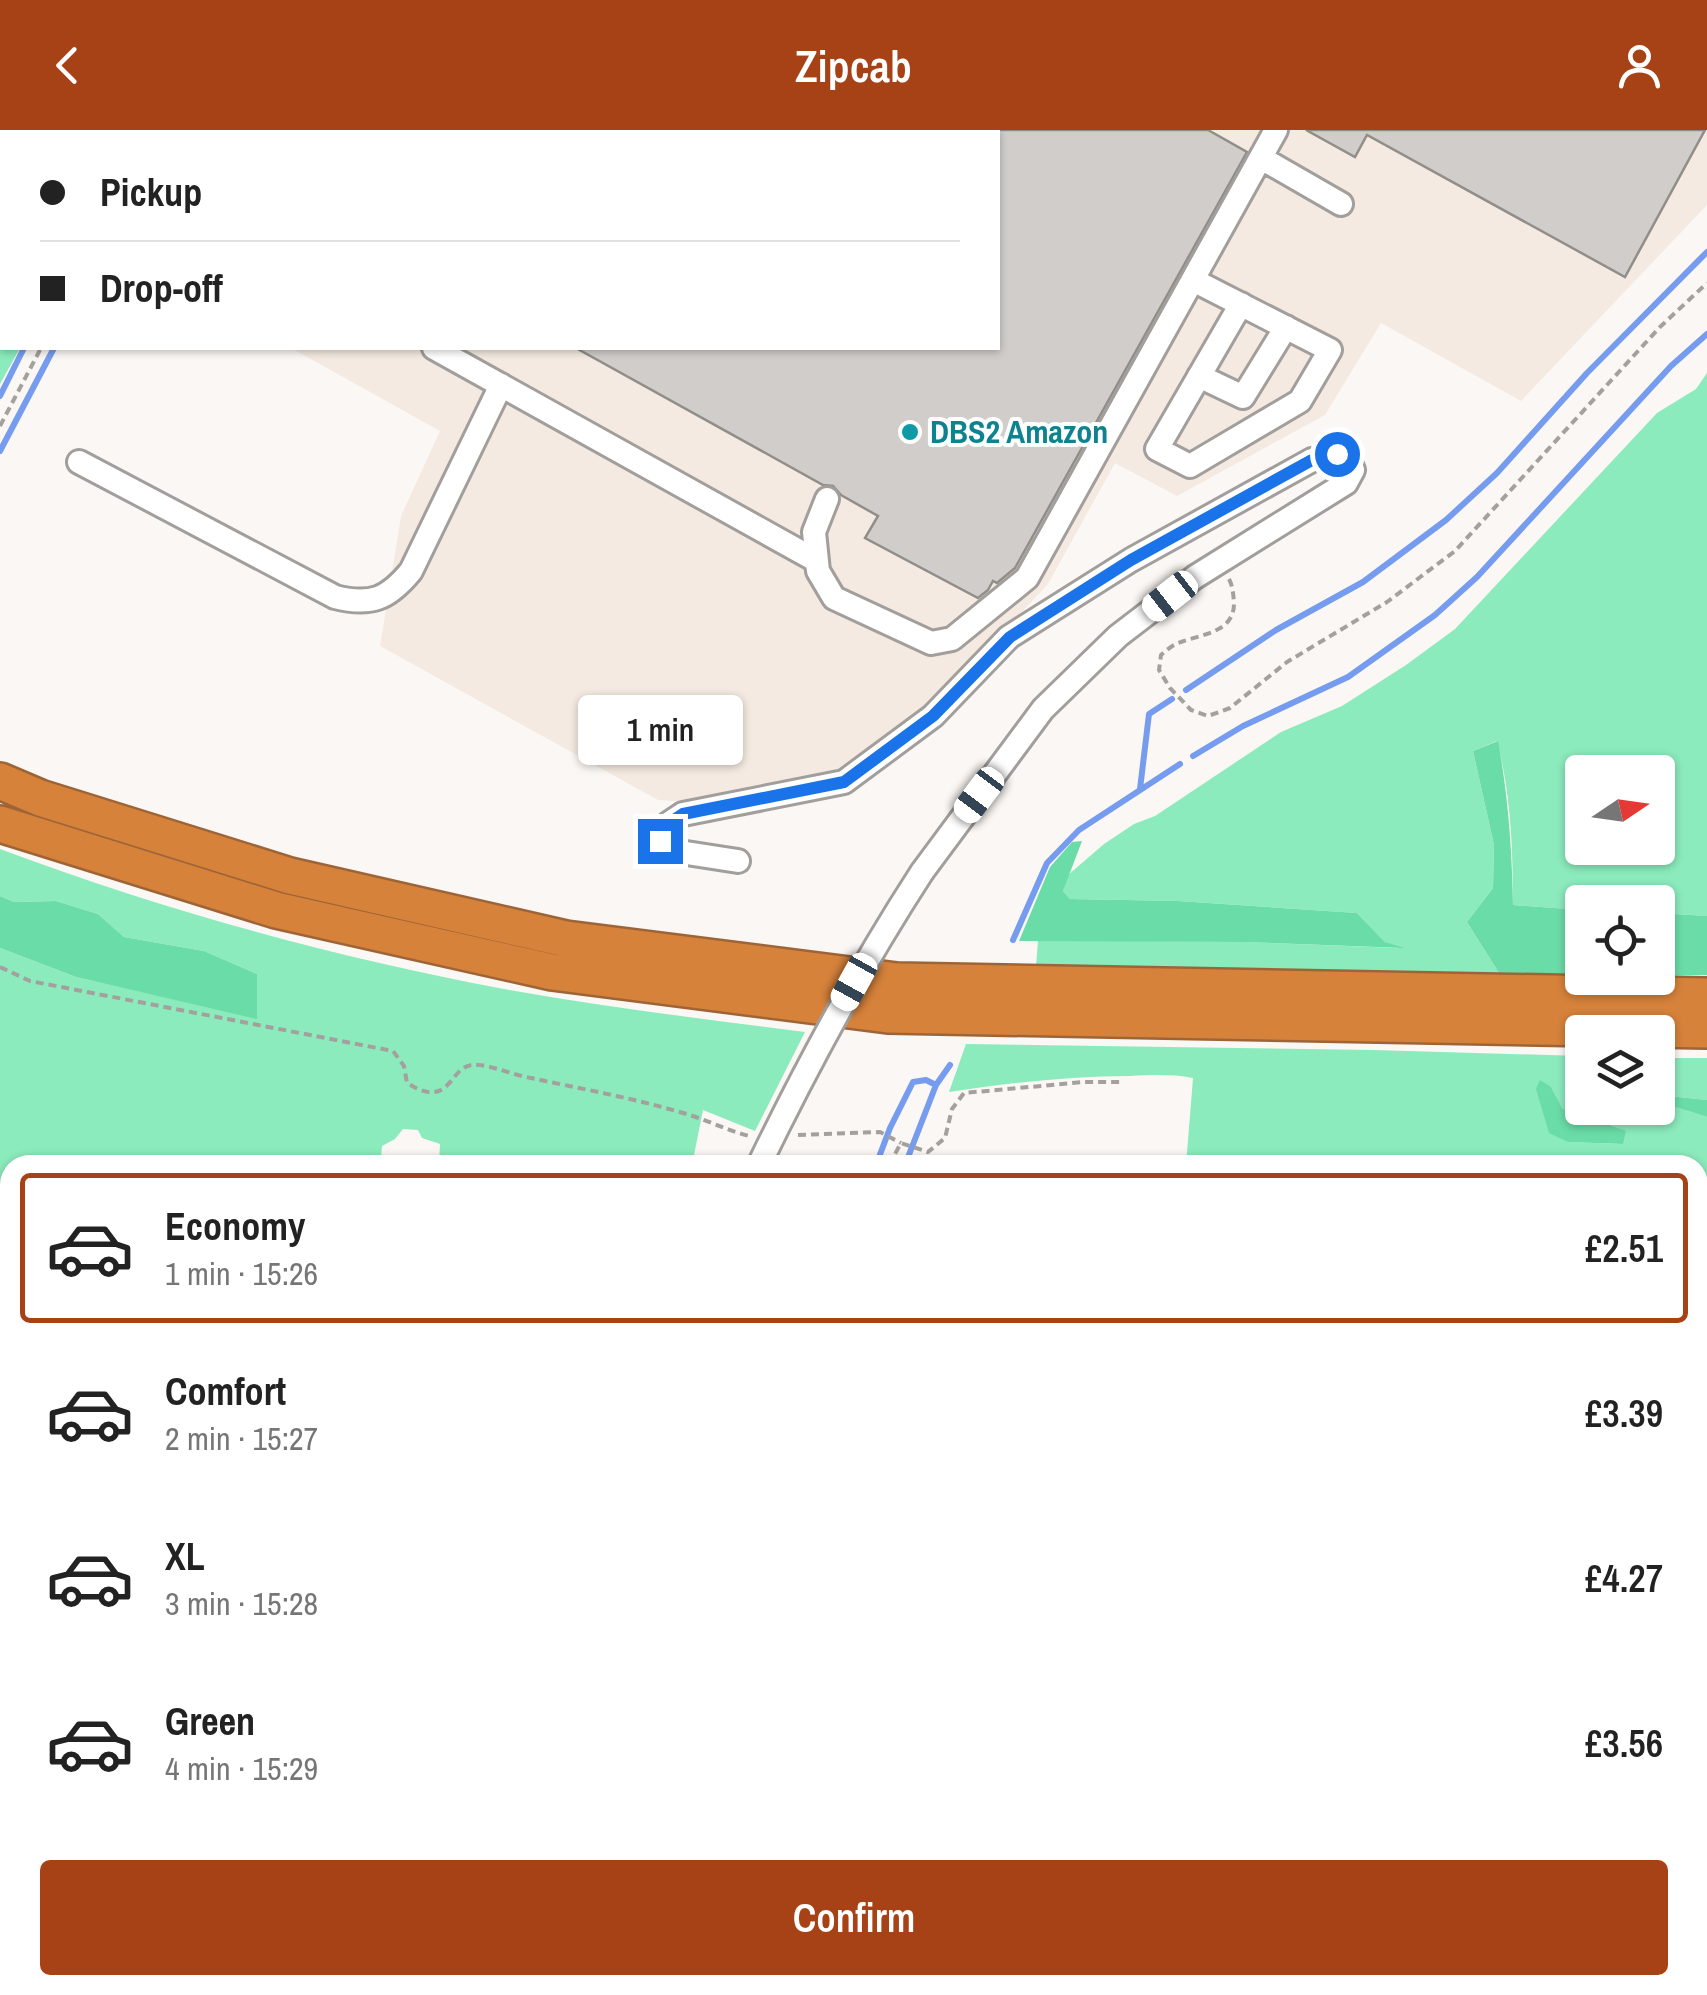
<!DOCTYPE html>
<html lang="en">
<head>
<meta charset="utf-8">
<style>
  body { margin:0; font-family:"Archivo Narrow",sans-serif; background:#f6f6f6; color:#222; height:100vh; display:flex; flex-direction:column; font-size:38px; white-space:nowrap }
  * { box-sizing:border-box; margin:0 }
  p { font-size:32px; color:#767676 }
  .icon { flex:none; width:55px; height:55px; fill:none; stroke:currentColor; stroke-width:2; stroke-linecap:round; stroke-linejoin:round }
  .map { position:relative; flex:1; overflow:hidden }
  .side { position:absolute; left:0px; top:1025px; width:1708px; height:840px; display:flex; flex-direction:column; background:#fff; border-radius:30px 30px 0 0; box-shadow:0 2px 8px #0004 }
  .side>* { flex:none }
  .top-card { position:absolute; left:0px; top:0px; width:1000px; height:220px; box-shadow:0 2px 8px #0004; display:grid; align-content:center; height:220px; padding:0 40px; background:#fff }
  .needle { width:65px; rotate:77deg }
  .tools { position:absolute; left:1565px; top:625px; display:grid; gap:20px }
  .tools a { display:grid; place-items:center; width:110px; height:110px; border-radius:10px; background:#fff; box-shadow:0 2px 8px #0004; font-size:50px }
  .end { position:absolute; width:45px; height:45px; margin:-22px; border:12px solid #1a73e8; background:#fff; box-shadow:0 0 0 5px #fff }
  .from { border-radius:50% }
  .bubble { position:absolute; height:70px; border-radius:10px; background:#fff; box-shadow:0 2px 8px #0004; font-size:32px; font-weight:600; line-height:70px; text-align:center }
  .car { position:absolute; width:30px; height:60px; margin:-30px -15px; border-radius:12px; box-shadow:0 0 8px 2px #0007; background:linear-gradient(#fff 24%,#345 0 40%,#fff 0 76%,#345 0 86%,#fff 0) }
  .top-card b { display:flex; align-items:center; gap:35px; height:95px; font-size:38px }
  .top-card b+b { border-top:2px solid #e0e0e0 }
  .top-card i { width:25px; height:25px; background:#222 }
  ul { padding:18px 0 0; list-style:none }
  li { display:flex; align-items:center; gap:30px; height:150px; margin:0 20px 15px; padding:0 20px; border:5px solid transparent; border-radius:10px }
  li div { flex:1 }
  li b { display:block; font-size:38px }
  li em { font-style:normal; font-weight:600 }
  li.active { border-color:#a74116 }
  li>.icon { width:90px; height:90px; stroke-width:1.5 }
  .button { display:flex; gap:20px; margin-top:auto; padding:20px 40px }
  .button a { flex:1; height:115px; border-radius:10px; background:#a74116; color:#fff; font-size:40px; font-weight:600; line-height:115px; text-align:center }
  header { display:flex; justify-content:space-between; align-items:center; height:130px; padding:0 40px; background:#a74116; color:#fff; font-size:45px; font-weight:600 }
  .map>svg:first-child { display:block }
</style>
</head>
<body>
<header><svg class="icon" aria-label="back" viewBox="0 0 24 24"><path d="M15 5l-7 7 7 7"/></svg>Zipcab<svg class="icon" aria-label="person" viewBox="0 0 24 24"><circle cx="12" cy="8" r="4"/><path d="M4 21q1-7 8-7t8 7"/></svg></header>
<div class="map">
<svg width="1707" height="1865" viewBox="0 0 1707 1865">
  <rect width="100%" height="100%" fill="#fbf7f4"/>
  <path fill="#f4eae1" d="M224,0H1707V75L1521,271L1381,193L1325,285L1177,366L1115,333L1048,454L940,570L833,646L689,672L658,670L380,516L401,386L440,301L291,218H998V2H223Z"/>
  <path fill="#8bebbc" fill-rule="evenodd" d="M0,44L2,45V218H20L0,254Z
    M1707,243V786L1658,783V772H1582V780L1513,775C1513,721 1511,663 1497,611L1473,621L1494,715L1493,758L1467,792L1499,843L1410,844L1036,837L1038,810L1246,812L1399,818L1385,812L1357,783L1178,771L1070,769L1063,761L1068,745L1104,714L1134,694L1155,686L1281,602L1342,576L1406,535L1455,499L1657,283L1696,259ZM1582,642H1658V718H1582Z
    M0,719C163,780 333,827 504,859C604,877 704,889 805,902L755,1001L703,980L694,1025L689,1035H429L439,1032L440,1014L422,1008L418,1000L403,999L395,1009L382,1016L381,1027L393,1035H10V1203L0,1197V818L76,847L257,888V844L204,821L124,807L98,784L56,771L14,772L0,766Z
    M966,914L1374,920L1582,926V978H1658V928H1707V970L1669,966L1689,981L1707,987V1083H1698V1035H1186L1193,948C1172,944 1152,945 1130,946C1069,946 1009,953 949,962ZM1551,957L1563,979L1623,1014L1568,1012Z
    M1698,1138L1707,1142V1358L1698,1377Z
    M1707,1833V1865H1641L1649,1855H1698V1834Z
    M164,1855H581L579,1865H146Z
    M1486,1855H1539L1535,1865H1481Z"/>
  <path fill="#6adca7" d="M1498,611C1508,665 1512,719 1513,775L1582,780V844L1499,843L1467,792L1493,758L1494,715L1473,621Z
    M1082,711L1063,761L1070,769L1178,771L1357,783L1385,812L1404,818L1246,812L1019,811L1050,737L1072,712Z
    M0,766L14,772L56,771L98,784L124,807L204,821L257,844V889L76,847L0,818Z
    M1658,783L1707,786V845H1658Z
    M1540,950L1551,957L1563,979L1626,1001L1623,1014L1568,1012L1549,1003L1536,959Z
    M1669,966L1707,970V987L1658,971Z
    M1698,1083H1707V1142L1698,1138Z
    M1707,1560V1833L1698,1834V1581Z
    M1573,1855H1649L1641,1865H1569Z"/>
  <g fill="none" stroke-linecap="round" stroke-linejoin="round">
    <path stroke="#769cef" stroke-width="6" d="M146,2L148,0
      M168,2L170,0
      M0,266L24,218
      M0,321L54,218
      M1186,560L1276,500L1363,452L1446,390L1497,343L1587,243L1707,122
      M1193,626L1243,596L1348,547L1435,485L1477,447L1671,236L1707,204
      M1140,659L1149,584L1172,569
      M1013,810L1047,733L1079,700L1180,634
      M876,1035L890,998L913,952L926,950L936,955
      M905,1035L936,955L950,935
      M0,1536L10,1544
      M77,1865L92,1855
      M602,1865V1855"/>
  </g>
  <path fill="#d1cdca" stroke="#918e8a" stroke-width="2.5" d="M998,0H1208L1247,22L1015,438L997,453L993,451L988,460L978,468L865,408L878,386L841,365L833,356L823,355L576,218H998Z
    M1306,0H1705L1625,147L1367,5L1355,27Z"/>
  <g fill="none" stroke-linecap="round" stroke-linejoin="round">
    <g stroke="#a29e9b" stroke-width="28">
      <path id="minor" d="M1261,28L1341,74
        M1193,150L1330,220L1300,271L1190,336L1157,319L1241,174
        M434,218L817,431
        M1199,246L1243,267L1286,197
        M79,332L335,467C371,476 388,469 411,441L501,255
        M827,369L814,402L818,441L834,468L931,513L952,509L1027,448L1276,0
        M738,731L667,720L660,711L668,694L683,684L844,652L933,586L1009,507L1131,430L1312,330L1337,325L1348,328L1353,340L1346,353L1195,447L1118,506L1043,579L922,742
        M1698,1797H1707
        M1168,1855L1210,1865
        M1294,1865L1298,1855"/>
    </g>
    <g stroke="#9d6537" stroke-width="40">
      <path id="highway" d="M0,651L40,668L290,746L566,809L897,851L1707,866
        M0,694L276,780L552,842L888,885L1707,900"/>
    </g>
    <path stroke="#a4a09e" stroke-width="4" stroke-dasharray="8 5" stroke-linecap="butt" d="M156,2L157,0
      M0,62L2,64
      M0,296L41,218
      M1229,449C1233,457 1233,463 1234,472C1235,502 1203,504 1181,512C1173,514 1167,520 1161,525L1159,540L1170,558L1191,580L1208,586L1230,578L1287,532L1387,472L1455,421L1660,197L1707,153
      M0,837L30,851L393,921L404,936L407,953C455,983 447,930 479,935C496,937 514,945 531,948C582,959 633,968 683,983C705,989 726,1000 749,1006
      M798,1005L880,1002L901,1013
      M889,1035L901,1013L928,1022L945,1008L952,979L964,963L1084,952H1120
      M0,1518L10,1525
      M0,1636L10,1642
      M0,1831H10
      M97,1865L112,1855"/>
    <use href="#minor" stroke="#fff" stroke-width="22"/>
    <use href="#highway" stroke="#d6823b" stroke-width="35"/>
    <path stroke="#9c9997" stroke-width="6" stroke-dasharray="20 10" stroke-linecap="butt" d="M1698,1515L1707,1494
      M1698,1543L1707,1522
      M1542,1865L1547,1855"/>
    <g stroke="#a29e9b" stroke-width="28" stroke-linecap="butt">
      <path id="minor-bridge" d="M759,1035C808,934 861,836 922,742"/>
    </g>
    <use href="#minor-bridge" stroke="#fff" stroke-width="22"/>
  </g>
  <g fill="none" stroke-linecap="round" stroke-linejoin="round">
    <path stroke="#1a73e8" stroke-width="12" d="M660,711L668,694L683,684L844,652L933,586L1010,507L1131,430L1312,330L1337,324"/>
  </g>
  <circle fill="#0f9aa8" stroke="#fff" stroke-width="4" cx="910" cy="302" r="10"/>
  <g text-anchor="middle" stroke-width="8" stroke-linejoin="round" paint-order="stroke">
    <g font-size="32" font-weight="bold" fill="#0d838f" stroke="#fff" text-anchor="start">
      <text x="930" y="313">DBS2 Amazon</text>
    </g>
  </g>
</svg>
<div class="tools">
<a><svg class="needle" viewBox="-14 -14 28 28"><path d="M0-13l5 13h-10z" fill="#e53935"/><path d="M0 13l5-13h-10z" fill="#767676"/></svg></a>
<a><svg class="icon" aria-label="locate" viewBox="0 0 24 24"><circle cx="12" cy="12" r="6"/><path d="M12 2v4M12 18v4M2 12h4M18 12h4"/></svg></a>
<a><svg class="icon" aria-label="layers" viewBox="0 0 24 24"><path d="M12 4l9 5-9 5-9-5zM3 14l9 5 9-5"/></svg></a>
</div>
<i class="end from" style="left:1337px;top:324px"></i>
<i class="end" style="left:660px;top:711px"></i>
<div class="bubble" style="left:578px;top:565px;width:165px">1 min</div>
<i class="car" style="left:1170px;top:466px;rotate:232deg"></i>
<i class="car" style="left:979px;top:665px;rotate:217deg"></i>
<i class="car" style="left:854px;top:852px;rotate:209deg"></i>
<div class="top-card">
<b><i class="from"></i>Pickup</b>
<b><i></i>Drop-off</b>
</div>
<section class="side">
<ul>
<li class="active"><svg class="icon" aria-label="car" viewBox="0 0 24 24"><path d="M5 17H2v-5l4-1 3-4h7l3 4 3 1v5h-3M9 17h6M6 11h13"/><circle cx="7" cy="17" r="2"/><circle cx="17" cy="17" r="2"/></svg><div><b>Economy</b><p>1 min · 15:26</p></div><em>£2.51</em></li>
<li><svg class="icon" aria-label="car" viewBox="0 0 24 24"><path d="M5 17H2v-5l4-1 3-4h7l3 4 3 1v5h-3M9 17h6M6 11h13"/><circle cx="7" cy="17" r="2"/><circle cx="17" cy="17" r="2"/></svg><div><b>Comfort</b><p>2 min · 15:27</p></div><em>£3.39</em></li>
<li><svg class="icon" aria-label="car" viewBox="0 0 24 24"><path d="M5 17H2v-5l4-1 3-4h7l3 4 3 1v5h-3M9 17h6M6 11h13"/><circle cx="7" cy="17" r="2"/><circle cx="17" cy="17" r="2"/></svg><div><b>XL</b><p>3 min · 15:28</p></div><em>£4.27</em></li>
<li><svg class="icon" aria-label="car" viewBox="0 0 24 24"><path d="M5 17H2v-5l4-1 3-4h7l3 4 3 1v5h-3M9 17h6M6 11h13"/><circle cx="7" cy="17" r="2"/><circle cx="17" cy="17" r="2"/></svg><div><b>Green</b><p>4 min · 15:29</p></div><em>£3.56</em></li>
</ul>
<div class="button"><a>Confirm</a></div>
</section>
</div>
</body>
</html>
